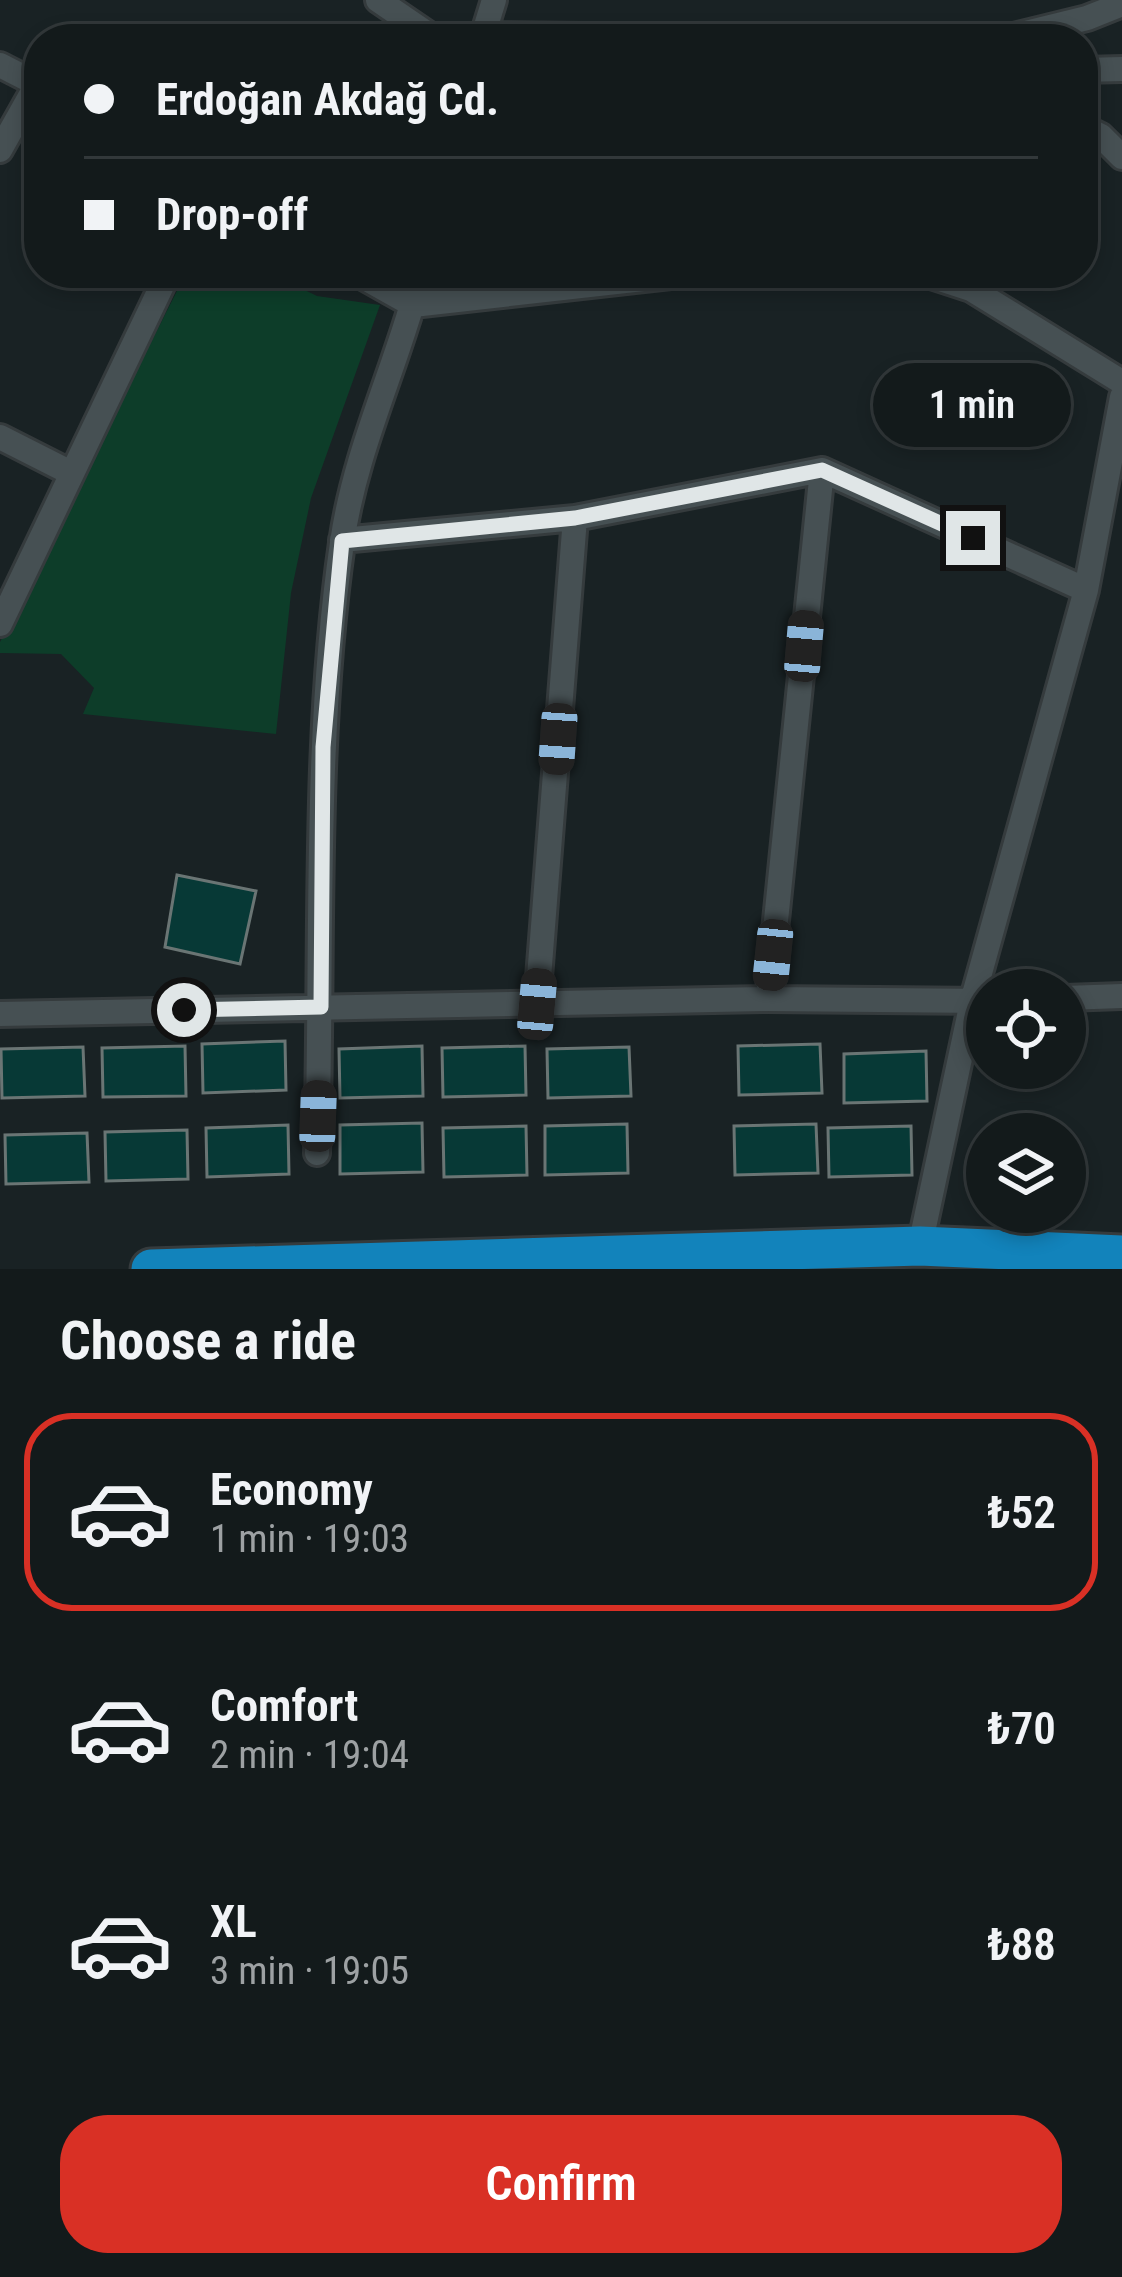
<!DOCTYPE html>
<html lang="en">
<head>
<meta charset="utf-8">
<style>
  body { margin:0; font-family:"Roboto Condensed",sans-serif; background:#1c2324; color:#f1f3f6; height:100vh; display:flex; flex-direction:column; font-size:45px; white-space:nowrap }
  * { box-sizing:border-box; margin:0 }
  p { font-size:39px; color:#9da1a3 }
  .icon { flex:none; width:66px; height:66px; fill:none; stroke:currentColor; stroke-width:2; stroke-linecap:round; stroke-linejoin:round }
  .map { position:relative; height:1269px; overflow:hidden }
  .sheet { display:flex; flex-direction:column; background:#131a1b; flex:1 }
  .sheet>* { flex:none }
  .hud { position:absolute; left:24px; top:24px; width:1074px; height:264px; border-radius:48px; box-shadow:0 6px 18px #0003,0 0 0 3px #32383a; display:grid; align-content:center; height:264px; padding:0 60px; background:#131a1b }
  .buttons { position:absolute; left:966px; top:969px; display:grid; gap:24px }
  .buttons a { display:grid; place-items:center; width:120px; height:120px; border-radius:50%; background:#131a1b; box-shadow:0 6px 18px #0003,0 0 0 3px #32383a; font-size:60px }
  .end { position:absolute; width:54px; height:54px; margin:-27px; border:15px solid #e0e6e7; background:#111; box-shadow:0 0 0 6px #111 }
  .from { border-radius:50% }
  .bubble { position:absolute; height:84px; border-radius:42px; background:#131a1b; box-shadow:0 6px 18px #0003,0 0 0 3px #32383a; font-size:39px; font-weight:600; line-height:84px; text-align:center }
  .car { position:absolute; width:36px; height:72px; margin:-36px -18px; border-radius:15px; box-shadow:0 0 9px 3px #0007; background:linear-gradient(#222 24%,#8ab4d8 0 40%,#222 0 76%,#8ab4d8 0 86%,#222 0) }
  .hud b { display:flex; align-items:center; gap:42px; height:114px; font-size:45px }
  .hud b+b { border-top:3px solid #32383a }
  .hud i { width:30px; height:30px; background:#f1f3f6 }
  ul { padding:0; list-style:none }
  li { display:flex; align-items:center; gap:36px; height:198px; margin:0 24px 18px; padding:0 36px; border:6px solid transparent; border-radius:48px }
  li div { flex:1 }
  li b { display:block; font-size:45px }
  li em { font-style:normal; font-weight:600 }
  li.current { border-color:#d93025 }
  li>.icon { width:108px; height:108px; stroke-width:1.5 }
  h2 { padding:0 60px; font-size:54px; line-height:144px }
  .cta { display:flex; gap:24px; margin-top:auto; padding:24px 60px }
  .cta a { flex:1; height:138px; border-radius:48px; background:#d93025; color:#fff; font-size:48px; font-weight:600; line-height:138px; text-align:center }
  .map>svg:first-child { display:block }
</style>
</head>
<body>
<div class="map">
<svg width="1122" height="1269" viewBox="0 0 1122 1269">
  <rect width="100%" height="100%" fill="#192224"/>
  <path fill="#0d3d29" d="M186,273H270L317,296L380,305L311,498L291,593L276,734L83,714L94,688L61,654L0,653V642Z"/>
  <path fill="#073936" stroke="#6a7574" stroke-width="3" d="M177,875L256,891L240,964L165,947Z
    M285,1041L286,1090L203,1093L202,1044Z
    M820,1044L822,1093L739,1095L738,1046Z
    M185,1046L186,1096L103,1097L102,1048Z
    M422,1046L423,1096L340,1098L339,1049Z
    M525,1046L526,1095L443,1097L442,1048Z
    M83,1047L85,1096L2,1098L1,1049Z
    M629,1047L631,1096L548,1098L547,1049Z
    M926,1051L927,1101L844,1103V1054Z
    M422,1123L423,1172L340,1174V1125Z
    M627,1124L628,1173L545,1175V1126Z
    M816,1124L818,1173L735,1175L734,1126Z
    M288,1125L289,1174L207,1177L206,1128Z
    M526,1126L527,1175L444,1177L443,1128Z
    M911,1126L912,1175L829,1177L828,1128Z
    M187,1130L188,1179L106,1181L105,1132Z
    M87,1133L89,1182L6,1184L5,1135Z"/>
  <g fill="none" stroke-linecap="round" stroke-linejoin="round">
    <g stroke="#353b3d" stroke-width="30">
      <path id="minor" d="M378,0L435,39
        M484,35L876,39
        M482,39L494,0
        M1001,39L1087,18L1122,4
        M0,65L39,85
        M1083,70L1122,69
        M1083,127L1101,136L1122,157
        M0,150L37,84
        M356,273L413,305L697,273
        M922,273L971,289L1122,382
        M0,437L71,473
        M822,470L1086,590
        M342,540L575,518L822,470L768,999
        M0,624L168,273
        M1065,998L1122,996
        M537,1003L575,518
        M0,1014L768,999L987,1001
        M317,1153C323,950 313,744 342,543C355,449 398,364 421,273
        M920,1246L972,1002L1086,590L1122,397"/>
    </g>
    <g stroke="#353b3d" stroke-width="45">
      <path id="trunk" d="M151,1269L920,1246L1122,1255"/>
    </g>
    <use href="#minor" stroke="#465053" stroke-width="24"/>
    <use href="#trunk" stroke="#1283bb" stroke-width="39"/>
  </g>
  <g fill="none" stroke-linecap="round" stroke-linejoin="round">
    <path stroke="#e0e6e7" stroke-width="15" d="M184,1010L321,1007L323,747L342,541L575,518L822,470L973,538"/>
  </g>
</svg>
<div class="buttons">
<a><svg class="icon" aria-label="locate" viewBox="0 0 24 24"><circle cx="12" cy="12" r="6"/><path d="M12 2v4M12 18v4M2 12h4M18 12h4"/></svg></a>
<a><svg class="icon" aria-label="layers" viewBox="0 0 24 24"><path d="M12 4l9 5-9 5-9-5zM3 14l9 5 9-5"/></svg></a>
</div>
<i class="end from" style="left:184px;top:1010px"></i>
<i class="end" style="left:973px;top:538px"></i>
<div class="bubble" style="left:873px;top:363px;width:198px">1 min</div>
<i class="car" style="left:804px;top:646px;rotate:5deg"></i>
<i class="car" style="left:558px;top:739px;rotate:184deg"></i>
<i class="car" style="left:773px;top:955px;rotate:186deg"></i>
<i class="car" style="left:537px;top:1004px;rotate:5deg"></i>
<i class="car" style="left:318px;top:1116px;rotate:2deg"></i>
<div class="hud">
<b><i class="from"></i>Erdoğan Akdağ Cd.</b>
<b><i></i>Drop-off</b>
</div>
</div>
<section class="sheet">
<h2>Choose a ride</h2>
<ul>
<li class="current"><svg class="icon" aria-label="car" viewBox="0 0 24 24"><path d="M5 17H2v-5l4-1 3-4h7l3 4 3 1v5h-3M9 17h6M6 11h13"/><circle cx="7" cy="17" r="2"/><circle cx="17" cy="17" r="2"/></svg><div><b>Economy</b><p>1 min · 19:03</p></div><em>₺52</em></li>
<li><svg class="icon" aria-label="car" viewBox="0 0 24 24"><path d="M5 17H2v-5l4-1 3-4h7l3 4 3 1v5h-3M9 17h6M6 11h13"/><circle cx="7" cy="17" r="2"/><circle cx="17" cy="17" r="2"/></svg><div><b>Comfort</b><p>2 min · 19:04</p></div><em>₺70</em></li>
<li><svg class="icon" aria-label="car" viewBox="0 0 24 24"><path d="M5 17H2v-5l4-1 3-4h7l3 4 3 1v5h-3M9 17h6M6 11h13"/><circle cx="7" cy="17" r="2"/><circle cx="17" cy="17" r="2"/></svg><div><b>XL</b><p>3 min · 19:05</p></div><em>₺88</em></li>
</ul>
<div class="cta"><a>Confirm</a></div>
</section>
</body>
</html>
